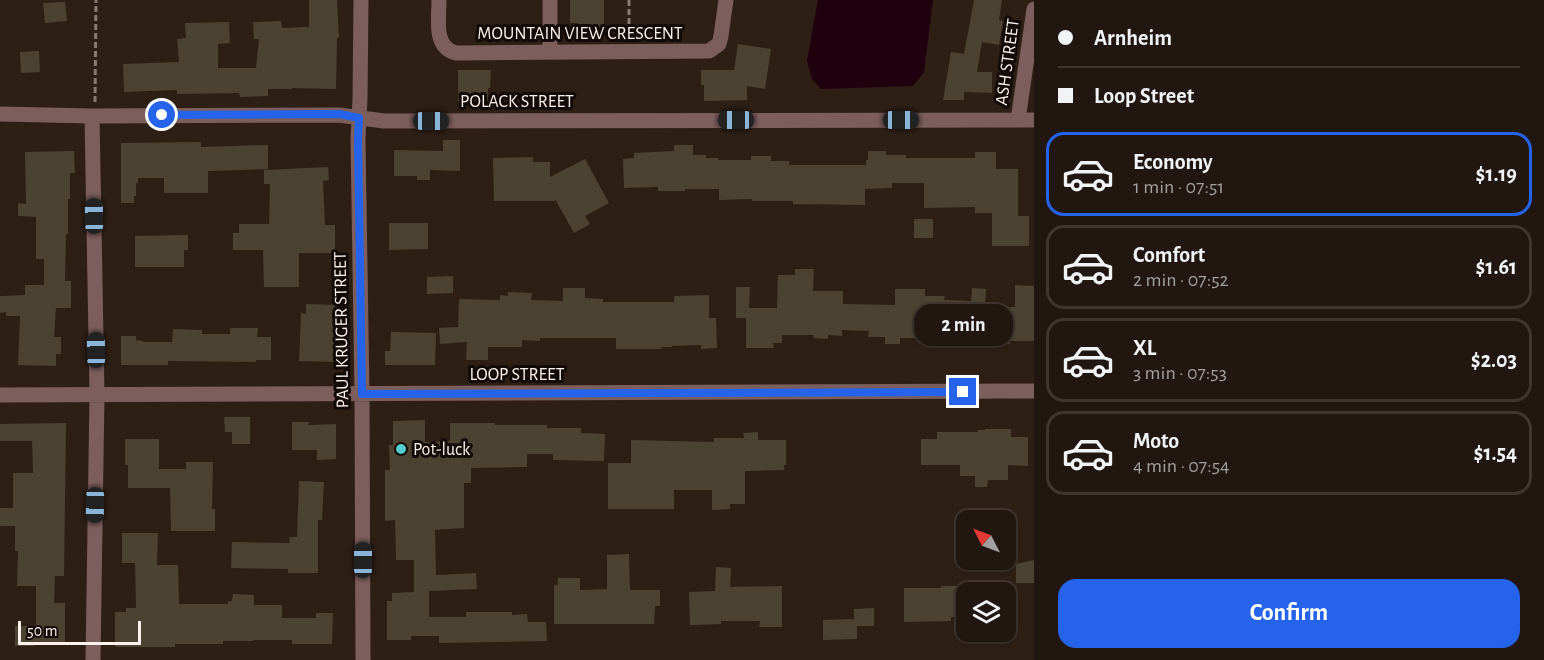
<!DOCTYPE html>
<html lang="en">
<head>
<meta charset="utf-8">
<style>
  body { margin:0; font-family:"Alegreya Sans",sans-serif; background:#2a2019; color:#f1f3f6; height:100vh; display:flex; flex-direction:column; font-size:22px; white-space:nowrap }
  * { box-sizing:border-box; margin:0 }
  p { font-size:20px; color:#a29f9f }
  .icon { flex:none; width:33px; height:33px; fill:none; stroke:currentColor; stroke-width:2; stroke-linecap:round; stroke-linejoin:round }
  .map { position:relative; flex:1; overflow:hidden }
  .side { display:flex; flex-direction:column; background:#221710; width:510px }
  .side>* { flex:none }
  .hud { display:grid; align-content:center; height:132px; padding:0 24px; background:#221710 }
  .needle { width:39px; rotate:312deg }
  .fabs { position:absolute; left:956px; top:510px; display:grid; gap:12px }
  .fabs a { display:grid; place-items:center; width:60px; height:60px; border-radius:12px; background:#221710; box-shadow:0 2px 4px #0004,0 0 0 2px #3f3630; font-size:30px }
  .scale { position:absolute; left:18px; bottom:15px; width:123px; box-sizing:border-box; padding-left:6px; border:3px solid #fdf1eb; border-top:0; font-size:16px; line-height:21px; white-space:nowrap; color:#fdf1eb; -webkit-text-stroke:4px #110a07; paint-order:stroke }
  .end { position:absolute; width:27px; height:27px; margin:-14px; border:8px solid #2563eb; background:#fff; box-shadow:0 0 0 3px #fff }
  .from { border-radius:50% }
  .bubble { position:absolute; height:42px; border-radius:18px; background:#221710; box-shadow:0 2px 4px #0004,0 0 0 2px #3f3630; font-size:20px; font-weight:600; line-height:42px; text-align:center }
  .car { position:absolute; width:18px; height:36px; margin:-18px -9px; border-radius:8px; box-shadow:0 0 4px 2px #0007; background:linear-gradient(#222 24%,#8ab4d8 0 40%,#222 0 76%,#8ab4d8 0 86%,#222 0) }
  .hud b { display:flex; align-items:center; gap:21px; height:57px; font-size:22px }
  .hud b+b { border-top:2px solid #3f3630 }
  .hud i { width:15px; height:15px; background:#f1f3f6 }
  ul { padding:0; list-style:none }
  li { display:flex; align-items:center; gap:18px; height:84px; margin:0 12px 9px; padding:0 12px; border:3px solid #3f3630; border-radius:18px }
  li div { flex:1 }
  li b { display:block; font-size:22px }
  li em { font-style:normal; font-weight:600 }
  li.selected { border-color:#2563eb }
  li>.icon { width:54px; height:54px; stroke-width:1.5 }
  .button { display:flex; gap:12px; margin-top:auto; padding:12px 24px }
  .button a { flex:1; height:69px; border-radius:18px; background:#2563eb; color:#fff; font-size:24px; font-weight:600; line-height:69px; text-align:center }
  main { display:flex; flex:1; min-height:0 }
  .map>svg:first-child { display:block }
</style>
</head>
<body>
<main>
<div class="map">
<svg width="1034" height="660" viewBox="0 0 1034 660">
  <rect width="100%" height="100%" fill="#2e1f15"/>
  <path fill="#20000e" d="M818,0H933L924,72L913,86L821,89L812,79L807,61Z"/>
  <path fill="#4b4231" d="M309,0H337L339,38H337L336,89L292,88V89H268V96L240,97L239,93L177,94V90L124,92L123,64L179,62L177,39L186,38L185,23L229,22L230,43L218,44V68H256L259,39H254L253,22L281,21L282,28L309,27Z
    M570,0H604V38H577L578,23H570Z
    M974,0H1002L999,20L1003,21L999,45L982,42L977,72H992V93L964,92V100H943L951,52L964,54Z
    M65,2L67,21L45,23L43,3Z
    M738,44L771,49L765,89L747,86V100L704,101V85H701V70H734Z
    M39,51L40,72L21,73L20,52Z
    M458,70H491L490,88H488V101H458Z
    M443,140H460V171L430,170V180H417V176H394V150L443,151Z
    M201,142V147L268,145V169L208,171V193H164V178H138V183H136V196H134V203H121V143Z
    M674,145H693V155H706V158H718V160H751V156H771V161H789V165H866V160H868V151H886V155H906V158H975V152H996V169H1018V216H1029V246H992V213H975V207L924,208V183H892V188L865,189V205L793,204V201H752V199L719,200V189H685V191H658V187L624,188L623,159L634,158V153L674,151Z
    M74,151L75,173H70V199H68V234H66L65,281H71V308H56L54,337H61V354H56V366L18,365L20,316H6V312L0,313V296L25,295V285H44V259H36V217L18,216V203L26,204L25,152Z
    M533,157V162H550V177L585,159L609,203L585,216L590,224L574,233L555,199V201H494L493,158Z
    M328,167L329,180L323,181L325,225H335V253H299V287H264L263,250H233V233H239V224H269L270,184H264V170Z
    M914,219H933V238H914Z
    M389,223H428V249L389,250Z
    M188,235V250H184V267H135V236Z
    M795,269H814L813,291H843V304L895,305V289H925V296H945L944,300L971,301L972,288L986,289L985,307H1015V285L1034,286V341H1010V344H991V340L955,339V343L924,345V338H900V344H885V337H868L869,331L842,330V336L828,335V339L814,338L813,335H782V343H773L774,348H746V318H736V287H750L749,308H777L778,275H795Z
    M453,276V293L427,294V277Z
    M563,288H585V298L603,299V302H674V296L709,295V318H716L717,348L701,349V345L672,346V347H662L661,349H616V338H540V341L522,340V347H488V360H466L467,342L440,344L439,328L458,327L459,299L500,300V295L508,296V292L532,293L531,300L563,301Z
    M306,304L337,305L335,362L299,361L301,313L306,314Z
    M230,328H258L257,337H271V360H256V362L168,361V365H121V336H136V340L143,341V342H172L173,329L202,330V334H230Z
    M391,332L436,333L435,365H385V351H390Z
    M224,417H250V444H232V432H225Z
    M425,420V442L450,441V423H495V425H547V428H581V433L605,434L604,461L553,460V454H527V467L471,468V483H464V528L435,530L436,575L476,573L477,589L429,591V617H466V612H512V615L527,614L528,622H546L547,641L439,643V636H411V640H387V601H392V593L414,592V560H396L395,520L385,521V470H390L389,445H393V421Z
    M292,422H309L308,425L336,424V459L317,460V450H292Z
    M66,423L64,576H55L54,603H65V643H35V646H15V626H36V586H17L18,551H15V526H0V508H13V473H33L32,441H0V424Z
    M985,429H1011V437H1028V466L1008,465V480H988L987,487H975V476H960V465H921V439H937V432H978V430H985Z
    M758,432V440H786V465H784V470L745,471V504H730V509L712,510V490H674V509H608V463H631V440L714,442V438H744L743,433Z
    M125,439H159V469H186V462H213L212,509H215V531H171L170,488H128V465H125Z
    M299,481L324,482L322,520H318V573H288V569L231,568L232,542L290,543L289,537H297Z
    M122,533H158L157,565H178L179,604H228V601H232L233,594L254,595V605H282V618H316V613H333L332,644H292V640H253V641H223V644H175V647H115V612H126V608H136L135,563H122Z
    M629,554L630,590H660V606H655L654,624H554V585H558V578H580V590L607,589V555Z
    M1034,560V583H1016V564Z
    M716,567L731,568L730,587L782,586V627H759L760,621H721V624L690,625L689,592L715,591Z
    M941,586H966V617H951V621L904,622V588H941Z
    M874,608V626H857V639L823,640V620L854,619V609Z"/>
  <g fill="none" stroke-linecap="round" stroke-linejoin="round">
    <path stroke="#887b72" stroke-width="3" stroke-dasharray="6 3" stroke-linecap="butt" d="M629,0V37
      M95,102L96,0"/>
    <path stroke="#7c5f5d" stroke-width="15" d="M361,0L360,99L358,139L362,394L363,660
      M439,0C439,19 433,47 456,53L709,51L719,44L721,36L726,0
      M550,0V52
      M0,114L92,116L339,115L384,121L1034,120
      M92,116L97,394L93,660
      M1018,120L1034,9
      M0,395L1034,391"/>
  </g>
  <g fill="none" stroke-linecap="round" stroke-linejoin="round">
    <path stroke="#2563eb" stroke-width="8" d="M162,115L339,114L359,118L358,139L362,394L963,392"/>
  </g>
  <circle fill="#52cdcd" stroke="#110a07" stroke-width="2" cx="401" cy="449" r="6"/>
  <g text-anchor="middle" stroke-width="6" stroke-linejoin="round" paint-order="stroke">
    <g font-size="18" fill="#fdf1eb" stroke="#110a07">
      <text x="580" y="39">MOUNTAIN VIEW CRESCENT</text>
      <text transform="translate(1007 62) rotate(-82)" y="6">ASH STREET</text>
      <text x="517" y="107">POLACK STREET</text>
      <text transform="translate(341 330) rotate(-91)" y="6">PAUL KRUGER STREET</text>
      <text x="517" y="380">LOOP STREET</text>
    </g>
    <g font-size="18" fill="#fdf1eb" stroke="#110a07" text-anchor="start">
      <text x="413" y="455">Pot-luck</text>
    </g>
  </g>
</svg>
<div class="fabs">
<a><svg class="needle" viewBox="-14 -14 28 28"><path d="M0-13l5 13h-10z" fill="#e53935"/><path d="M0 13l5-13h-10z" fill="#a29f9f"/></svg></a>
<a><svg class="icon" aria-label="layers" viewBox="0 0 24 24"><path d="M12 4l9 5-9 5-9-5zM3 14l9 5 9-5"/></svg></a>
</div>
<div class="scale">50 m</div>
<i class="end from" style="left:162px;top:115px"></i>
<i class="end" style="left:963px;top:392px"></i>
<div class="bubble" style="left:914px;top:304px;width:99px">2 min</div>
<i class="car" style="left:736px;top:120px;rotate:270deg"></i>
<i class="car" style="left:901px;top:120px;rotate:90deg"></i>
<i class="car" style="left:431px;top:121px;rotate:90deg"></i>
<i class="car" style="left:94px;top:216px;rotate:359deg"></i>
<i class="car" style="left:96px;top:350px;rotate:359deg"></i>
<i class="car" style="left:95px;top:505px;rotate:181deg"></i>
<i class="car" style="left:363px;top:560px;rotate:0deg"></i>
</div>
<section class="side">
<div class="hud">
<b><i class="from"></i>Arnheim</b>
<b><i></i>Loop Street</b>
</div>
<ul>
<li class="selected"><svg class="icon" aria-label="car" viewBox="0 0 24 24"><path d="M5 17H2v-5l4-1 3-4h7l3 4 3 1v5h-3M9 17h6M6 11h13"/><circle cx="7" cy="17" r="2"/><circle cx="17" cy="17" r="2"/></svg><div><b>Economy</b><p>1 min · 07:51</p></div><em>$1.19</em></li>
<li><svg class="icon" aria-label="car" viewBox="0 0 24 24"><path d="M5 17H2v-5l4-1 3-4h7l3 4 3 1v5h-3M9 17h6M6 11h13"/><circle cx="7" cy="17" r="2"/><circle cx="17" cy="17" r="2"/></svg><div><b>Comfort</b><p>2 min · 07:52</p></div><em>$1.61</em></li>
<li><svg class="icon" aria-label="car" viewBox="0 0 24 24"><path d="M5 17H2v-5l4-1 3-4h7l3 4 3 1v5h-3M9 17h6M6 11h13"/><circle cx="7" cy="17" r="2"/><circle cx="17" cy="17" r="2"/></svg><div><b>XL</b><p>3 min · 07:53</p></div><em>$2.03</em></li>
<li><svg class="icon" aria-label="car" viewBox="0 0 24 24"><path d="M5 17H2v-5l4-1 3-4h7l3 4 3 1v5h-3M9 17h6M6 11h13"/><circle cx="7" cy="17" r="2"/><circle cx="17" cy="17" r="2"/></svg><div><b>Moto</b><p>4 min · 07:54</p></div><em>$1.54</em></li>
</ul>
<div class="button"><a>Confirm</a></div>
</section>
</main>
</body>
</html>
